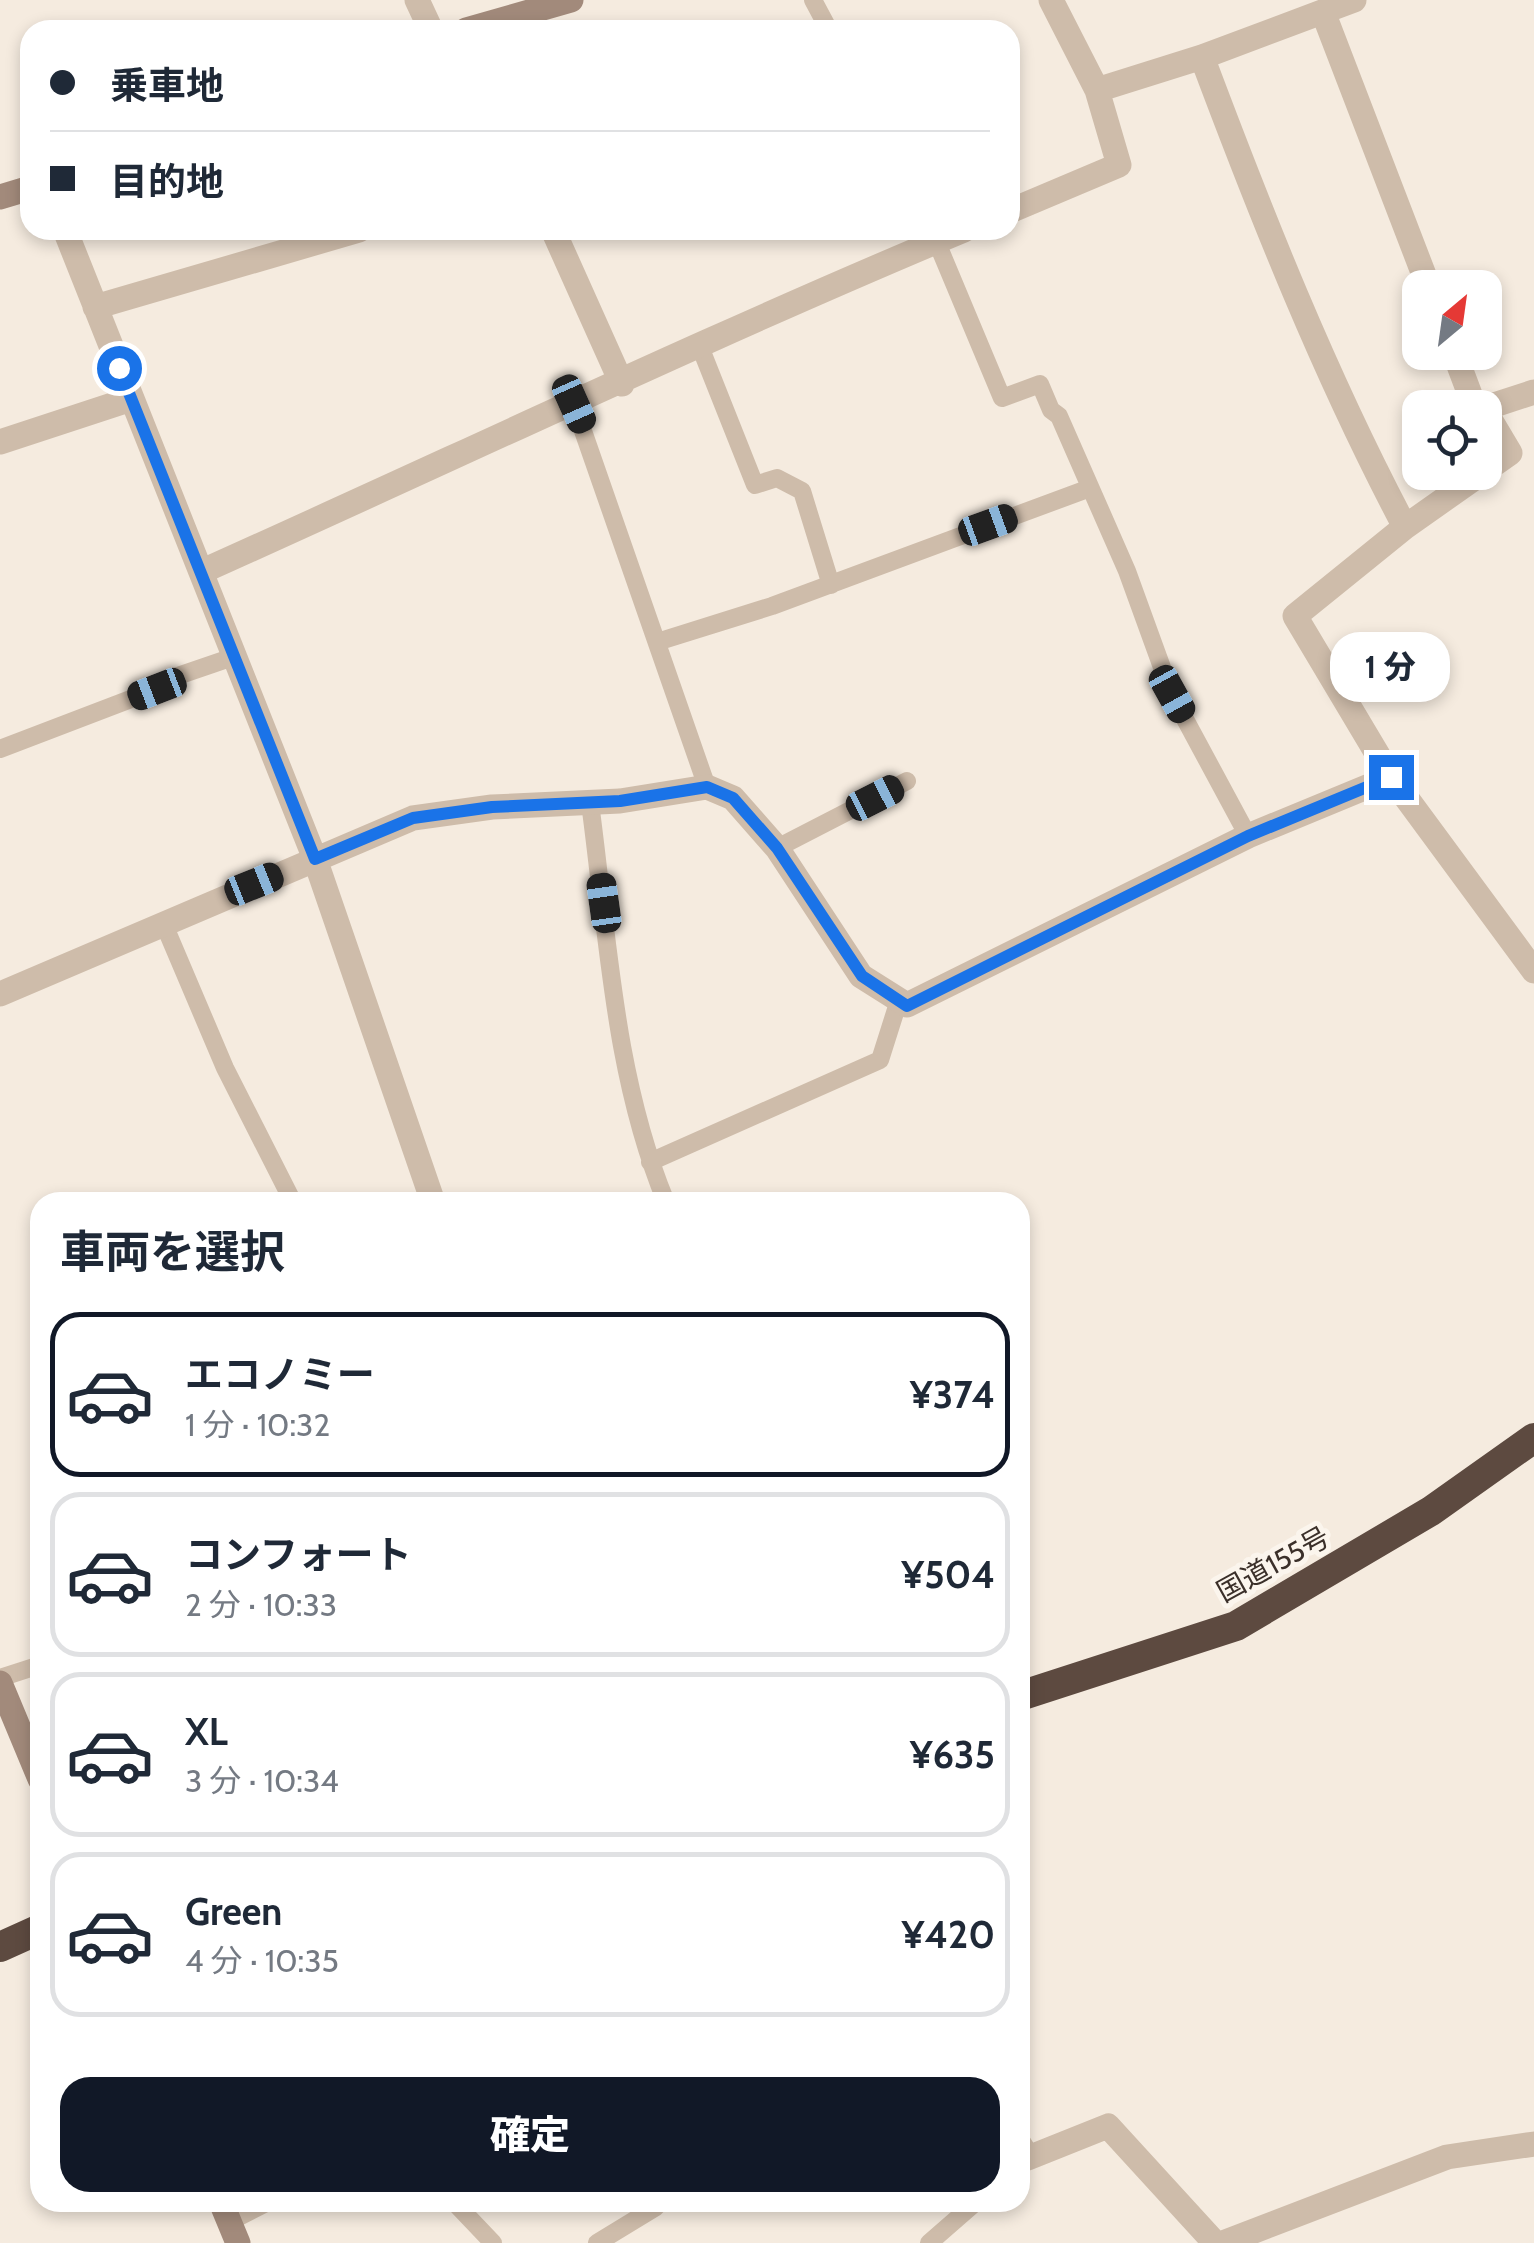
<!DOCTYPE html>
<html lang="ja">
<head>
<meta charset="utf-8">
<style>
  body { margin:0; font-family:Cabin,"Noto Sans JP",sans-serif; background:#f2f2f3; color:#1f2937; height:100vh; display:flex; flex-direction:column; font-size:38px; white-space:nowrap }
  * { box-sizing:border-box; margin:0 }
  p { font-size:32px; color:#747a83 }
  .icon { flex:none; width:55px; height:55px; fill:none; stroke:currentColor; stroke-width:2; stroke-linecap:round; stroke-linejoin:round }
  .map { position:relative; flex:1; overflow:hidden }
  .drawer { position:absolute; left:30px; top:1192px; width:1000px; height:1020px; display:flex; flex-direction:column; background:#fff; border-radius:30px; box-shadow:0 5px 15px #0003 }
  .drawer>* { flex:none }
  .top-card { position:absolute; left:20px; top:20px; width:1000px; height:220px; border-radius:30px; box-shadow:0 5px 15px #0003; display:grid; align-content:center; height:220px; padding:0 30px; background:#fff }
  .needle { width:65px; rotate:29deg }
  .controls { position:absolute; left:1402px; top:270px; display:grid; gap:20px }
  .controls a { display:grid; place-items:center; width:100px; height:100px; border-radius:20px; background:#fff; box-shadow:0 5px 15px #0003; font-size:50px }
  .end { position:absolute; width:45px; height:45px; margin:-22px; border:12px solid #1a73e8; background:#fff; box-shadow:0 0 0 5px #fff }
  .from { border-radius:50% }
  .bubble { position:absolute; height:70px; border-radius:30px; background:#fff; box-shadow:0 5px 15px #0003; font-size:32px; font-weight:800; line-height:70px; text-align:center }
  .car { position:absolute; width:30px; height:60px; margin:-30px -15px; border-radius:12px; box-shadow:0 0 8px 2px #0007; background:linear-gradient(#222 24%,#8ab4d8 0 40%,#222 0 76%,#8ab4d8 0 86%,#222 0) }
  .top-card b { display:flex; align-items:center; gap:35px; height:95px; font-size:38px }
  .top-card b+b { border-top:2px solid #e0e1e3 }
  .top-card i { width:25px; height:25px; background:#1f2937 }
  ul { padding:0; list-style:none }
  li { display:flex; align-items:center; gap:30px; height:165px; margin:0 20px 15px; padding:0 10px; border:5px solid #e0e1e3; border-radius:30px }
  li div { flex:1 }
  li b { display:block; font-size:38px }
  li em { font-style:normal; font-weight:800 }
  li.selected { border-color:#111827 }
  li>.icon { width:90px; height:90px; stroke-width:1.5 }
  h2 { padding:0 30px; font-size:45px; line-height:120px }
  .action { display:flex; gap:20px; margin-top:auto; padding:20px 30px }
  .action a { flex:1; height:115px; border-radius:30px; background:#111827; color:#fff; font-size:40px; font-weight:800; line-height:115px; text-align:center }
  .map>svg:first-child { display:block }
</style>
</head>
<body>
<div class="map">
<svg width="1534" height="2243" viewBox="0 0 1534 2243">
  <rect width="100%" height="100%" fill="#f5ebdf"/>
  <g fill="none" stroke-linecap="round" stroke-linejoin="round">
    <path stroke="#cebcaa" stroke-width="18" d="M813,0L829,30
      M933,233L1002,398L1040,384L1051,410L1059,416L1127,571L1172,695L1248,836
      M699,344L755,485L777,478L802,491L831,585
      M574,405L707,787
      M657,642L772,606L1090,488
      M0,749L157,689L163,681L236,656
      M590,803C608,937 614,1076 666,1202
      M777,848L907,781
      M163,922L225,1068L293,1202
      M650,1162L880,1060L899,1000
      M0,1678L40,1665
      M454,2202L493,2243
      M229,2222L268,2202
      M597,2243L656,2207
      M929,2243L976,2202"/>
    <path stroke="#cebcaa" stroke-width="25" d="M417,0L431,30
      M1323,12L1429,288
      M1202,57C1262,217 1325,376 1405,527
      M1097,90L1202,57L1354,0
      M1010,211L1119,165L1097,90L1051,0
      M65,230L315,859L433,1202
      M553,230L622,384
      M95,307L359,230
      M1454,352L1472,400L1482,408
      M1485,408L1534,392
      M1485,411L1510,453L1405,527L1295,616L1391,777L1534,971
      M0,442L131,399
      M203,571C457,457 708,337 964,230
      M0,994L413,818L492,807L620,801L707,787L733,798L777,848L861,976L907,1005L1248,836L1391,777
      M1020,2145L1028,2158L1108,2126L1215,2243
      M1223,2243L1447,2157L1534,2144"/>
    <path stroke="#a28a7b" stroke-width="25" d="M466,30L571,0
      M0,197L30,188
      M0,1683L40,1779
      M221,2202L238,2243"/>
    <path stroke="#5d4a40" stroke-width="30" d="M1020,1696L1236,1626L1431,1511L1534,1438
      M0,1947L40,1929"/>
  </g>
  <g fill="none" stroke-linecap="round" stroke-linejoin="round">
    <path stroke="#1a73e8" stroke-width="12" d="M119,368L315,859L413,818L492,807L620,801L707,787L733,798L777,848L862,976L907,1006L1248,836L1391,777"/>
  </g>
  <g text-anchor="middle" stroke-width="10" stroke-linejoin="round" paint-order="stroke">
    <g font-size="28" fill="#3b302a" stroke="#fbf5ed">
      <text transform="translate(1273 1564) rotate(-29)" y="10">国道155号</text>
    </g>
  </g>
</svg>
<div class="controls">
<a><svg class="needle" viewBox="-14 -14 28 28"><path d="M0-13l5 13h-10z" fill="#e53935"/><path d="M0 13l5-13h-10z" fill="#747a83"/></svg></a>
<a><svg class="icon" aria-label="locate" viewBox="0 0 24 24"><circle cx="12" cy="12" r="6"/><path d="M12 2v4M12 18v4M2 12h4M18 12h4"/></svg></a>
</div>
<i class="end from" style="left:119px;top:368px"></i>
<i class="end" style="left:1391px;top:777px"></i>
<div class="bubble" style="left:1330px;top:632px;width:120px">1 分</div>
<i class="car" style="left:574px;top:404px;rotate:156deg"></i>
<i class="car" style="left:988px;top:525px;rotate:70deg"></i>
<i class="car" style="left:157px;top:689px;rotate:249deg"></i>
<i class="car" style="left:1172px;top:694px;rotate:151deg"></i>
<i class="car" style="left:875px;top:798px;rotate:63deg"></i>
<i class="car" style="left:254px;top:884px;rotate:68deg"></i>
<i class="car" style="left:604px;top:903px;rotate:352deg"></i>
<div class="top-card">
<b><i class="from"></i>乗車地</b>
<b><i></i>目的地</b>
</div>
<section class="drawer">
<h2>車両を選択</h2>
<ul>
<li class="selected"><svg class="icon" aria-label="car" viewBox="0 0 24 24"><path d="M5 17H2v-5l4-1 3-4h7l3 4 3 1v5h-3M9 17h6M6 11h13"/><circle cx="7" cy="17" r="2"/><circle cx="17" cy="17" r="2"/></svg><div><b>エコノミー</b><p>1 分 · 10:32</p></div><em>¥374</em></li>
<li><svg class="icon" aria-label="car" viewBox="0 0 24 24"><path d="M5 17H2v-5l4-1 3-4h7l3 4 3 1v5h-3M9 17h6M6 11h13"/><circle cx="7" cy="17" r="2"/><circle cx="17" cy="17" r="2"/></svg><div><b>コンフォート</b><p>2 分 · 10:33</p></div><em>¥504</em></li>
<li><svg class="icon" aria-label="car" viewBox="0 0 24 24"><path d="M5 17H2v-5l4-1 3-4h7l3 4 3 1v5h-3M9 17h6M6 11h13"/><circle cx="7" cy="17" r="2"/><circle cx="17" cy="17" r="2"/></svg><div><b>XL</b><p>3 分 · 10:34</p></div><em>¥635</em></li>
<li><svg class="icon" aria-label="car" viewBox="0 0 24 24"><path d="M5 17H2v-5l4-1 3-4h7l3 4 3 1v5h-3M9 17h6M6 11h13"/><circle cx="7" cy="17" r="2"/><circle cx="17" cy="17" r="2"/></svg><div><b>Green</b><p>4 分 · 10:35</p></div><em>¥420</em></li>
</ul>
<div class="action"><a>確定</a></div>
</section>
</div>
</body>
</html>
